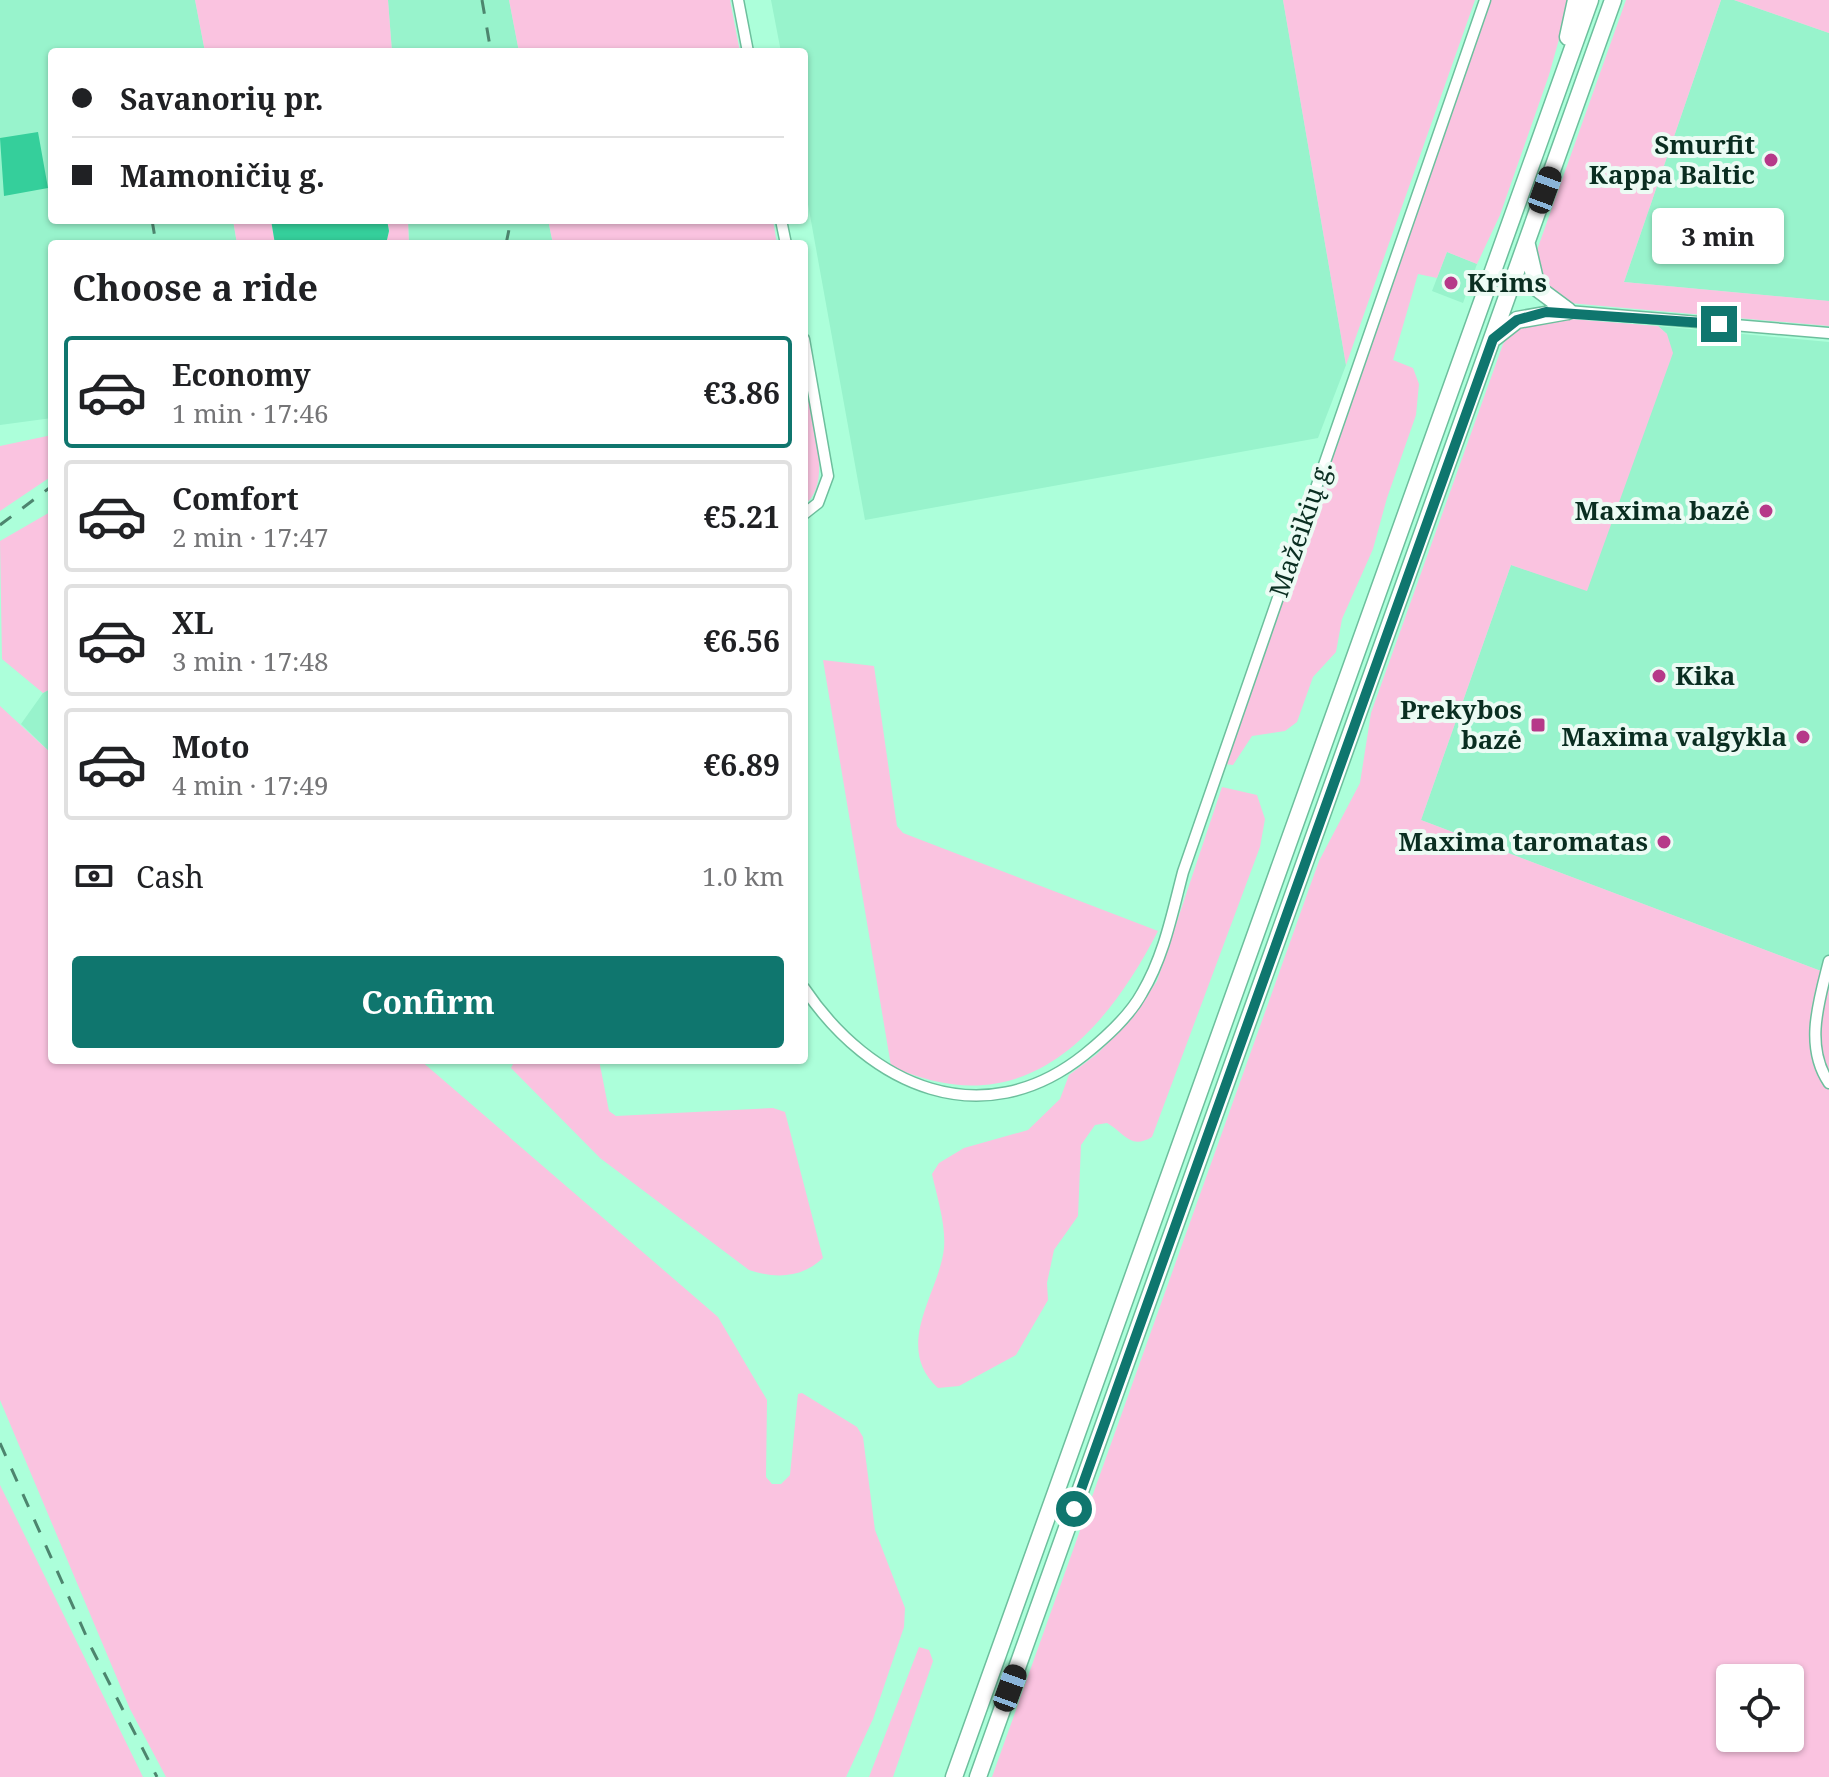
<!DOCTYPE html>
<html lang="en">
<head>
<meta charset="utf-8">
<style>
  body { margin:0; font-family:"Noto Serif",serif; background:#f2f2f2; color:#202124; height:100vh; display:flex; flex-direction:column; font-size:30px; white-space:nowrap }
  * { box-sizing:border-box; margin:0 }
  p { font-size:26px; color:#757577 }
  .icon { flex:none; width:44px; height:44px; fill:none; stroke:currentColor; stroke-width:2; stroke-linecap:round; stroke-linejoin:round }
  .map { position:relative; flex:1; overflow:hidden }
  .details { position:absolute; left:48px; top:240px; width:760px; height:824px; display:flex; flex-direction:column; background:#fff; border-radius:8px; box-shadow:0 2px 6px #0004 }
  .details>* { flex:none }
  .top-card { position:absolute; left:48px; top:48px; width:760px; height:176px; border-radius:8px; box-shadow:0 2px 6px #0004; display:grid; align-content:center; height:176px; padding:0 24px; background:#fff }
  .buttons { position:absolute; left:1716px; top:1664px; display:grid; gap:16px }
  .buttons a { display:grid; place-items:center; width:88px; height:88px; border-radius:8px; background:#fff; box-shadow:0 2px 6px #0004; font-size:40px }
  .end { position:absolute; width:36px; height:36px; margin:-18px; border:10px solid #0f766e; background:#fff; box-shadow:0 0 0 4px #fff }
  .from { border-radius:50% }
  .bubble { position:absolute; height:56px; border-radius:8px; background:#fff; box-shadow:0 2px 6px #0004; font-size:26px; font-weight:700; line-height:56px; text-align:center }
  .car { position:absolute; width:24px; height:48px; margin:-24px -12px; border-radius:10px; box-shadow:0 0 6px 2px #0007; background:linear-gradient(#222 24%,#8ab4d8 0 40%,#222 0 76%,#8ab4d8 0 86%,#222 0) }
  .top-card b { display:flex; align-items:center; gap:28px; height:76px; font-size:30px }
  .top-card b+b { border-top:2px solid #e0e0e0 }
  .top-card i { width:20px; height:20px; background:#202124 }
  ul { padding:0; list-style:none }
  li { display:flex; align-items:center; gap:24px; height:112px; margin:0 16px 12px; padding:0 8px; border:4px solid #e0e0e0; border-radius:8px }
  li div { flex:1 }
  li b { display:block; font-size:30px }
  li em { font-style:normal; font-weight:700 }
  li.active { border-color:#0f766e }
  li>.icon { width:72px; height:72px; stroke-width:1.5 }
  h2 { padding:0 24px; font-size:36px; line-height:96px }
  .pay { display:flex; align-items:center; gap:20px; height:88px; padding:0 24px; font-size:30px }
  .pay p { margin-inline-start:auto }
  .action { display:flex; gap:16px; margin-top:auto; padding:16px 24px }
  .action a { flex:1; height:92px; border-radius:8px; background:#0f766e; color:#fff; font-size:32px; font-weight:700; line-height:92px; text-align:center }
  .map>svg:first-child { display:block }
</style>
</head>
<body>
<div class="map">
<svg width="1829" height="1777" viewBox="0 0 1829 1777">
  <rect width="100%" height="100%" fill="#acffda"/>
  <path fill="#98f3cc" d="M0,0H195L205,52H52V220H233L237,244H52V418L0,425Z
    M388,0H509L519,52H392Z
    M771,0H1283L1346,365L1318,438L865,520L804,182V52H781Z
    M1721,0H1734L1829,33V301L1624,282Z
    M408,220H548L553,244H409Z
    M1447,252L1477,264L1463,303L1432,291Z
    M1658,326L1829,342V974L1421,820L1511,565L1587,590L1667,334Z
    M52,688V754L21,724L43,693Z"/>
  <path fill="#fac3e0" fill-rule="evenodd" d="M195,0H388L392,52H205Z
    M509,0H730L740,52H519Z
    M1283,0H1475L1346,365Z
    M1491,0H1570L1549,75L1500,215L1477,264L1447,252L1437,278L1418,274L1393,360L1413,368L1419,384L1416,415L1387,498L1373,549L1342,619L1336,652L1313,677L1297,722L1285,731L1252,736L1233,765L1225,764Z
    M1626,0H1721L1624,282L1829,301V326L1569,303C1547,289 1533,280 1537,250Z
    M1734,0H1829V33Z
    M233,220H271L275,244H237Z
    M387,220H408L409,244H386L389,231Z
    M548,220H773L777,244H553Z
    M1546,317L1658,326L1667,334L1673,353L1587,591L1511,565L1421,820L1829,974V1777H992L1319,861L1360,783L1371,713L1503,344L1515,326ZM1730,1678H1790V1738H1730Z
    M804,381C810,414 835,483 804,505Z
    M52,435V476L0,511V446Z
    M52,511V688L43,693L2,659L0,541Z
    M823,660L874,666L897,826L903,833L1158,931C1101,1041 1020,1125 891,1066Z
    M0,706L52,754V1060H420L718,1317L767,1400L766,1477L772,1484H781L790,1475L798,1394L802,1393L857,1427L863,1437L875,1530L905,1608L904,1627L873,1719L846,1777H166L130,1709L0,1400Z
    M1222,787L1257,795L1265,819L1260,847L1152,1137C1130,1150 1125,1133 1107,1123L1095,1125L1081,1145L1078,1216L1054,1250L1047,1283L1048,1300L1016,1355L959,1386L938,1388C892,1346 940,1292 944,1248C946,1224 937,1197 932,1174L939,1163L964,1148L1028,1130L1060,1099L1069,1075L1097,1054L1132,1018L1157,981Z
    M515,1060H599L609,1111L616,1116L773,1108L785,1112L823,1258C802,1278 776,1279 749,1270L600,1158L511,1068Z
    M0,1485L143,1777H0Z
    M919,1647L929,1650L933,1661L893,1777H869Z"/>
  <path fill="#35cf9b" d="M38,132L48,188L4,196L0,138Z
    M271,220H387L389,231L386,244H275Z"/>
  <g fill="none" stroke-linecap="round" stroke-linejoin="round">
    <g stroke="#6dbf9d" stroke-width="13">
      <path id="minor" d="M738,0L748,52
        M781,220L786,244
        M1568,311L1829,333
        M804,339L828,476L818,503L804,514
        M1829,961C1819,1001 1804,1046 1829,1083
        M804,988C870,1086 982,1136 1084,1055C1105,1038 1129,1017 1142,993C1164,956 1172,914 1183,872L1485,0"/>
    </g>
    <g stroke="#6dbf9d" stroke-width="19">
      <path id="highway" d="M1568,37L1576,0
        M1527,245L1537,288L1568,311
        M1494,338L1517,320L1568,311
        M954,1777L1590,0
        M978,1777L1613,0"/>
    </g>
    <use href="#minor" stroke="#fff" stroke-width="10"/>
    <use href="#highway" stroke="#fff" stroke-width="16"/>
    <path stroke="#4d856e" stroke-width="3" stroke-dasharray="14 14" stroke-linecap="butt" d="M482,0L491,52
      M152,220L156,244
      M506,244L511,220
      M0,525L52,486
      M0,1443L92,1649L157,1777"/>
  </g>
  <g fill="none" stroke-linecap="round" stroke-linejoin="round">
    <path stroke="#0f766e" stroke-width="10" d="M1074,1509L1493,339L1517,320L1546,312L1719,324"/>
  </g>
  <g fill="#b63989" stroke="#ecfbf4" stroke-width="3">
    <circle cx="1771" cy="160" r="8"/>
    <circle cx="1451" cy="283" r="8"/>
    <circle cx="1766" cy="511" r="8"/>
    <circle cx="1659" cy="676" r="8"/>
    <rect x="1530" y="717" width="16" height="16" rx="4"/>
    <circle cx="1803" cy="737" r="8"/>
    <circle cx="1664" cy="842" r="8"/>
  </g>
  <g text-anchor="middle" stroke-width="8" stroke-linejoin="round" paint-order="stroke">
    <g font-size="26" font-weight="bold" fill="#0a2e21" stroke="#ecfbf4" text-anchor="end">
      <text x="1755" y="154">Smurfit<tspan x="1755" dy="30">Kappa Baltic</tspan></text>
      <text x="1467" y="292" text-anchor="start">Krims</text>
      <text x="1750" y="520">Maxima bazė</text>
      <text x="1675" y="685" text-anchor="start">Kika</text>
      <text x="1522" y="719">Prekybos<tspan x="1522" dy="30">bazė</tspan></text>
      <text x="1787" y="746">Maxima valgykla</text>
      <text x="1648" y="851">Maxima taromatas</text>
    </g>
    <g font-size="26" fill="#0a2e21" stroke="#ecfbf4">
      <text transform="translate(1301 529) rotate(-71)" y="9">Mažeikių g.</text>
    </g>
  </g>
</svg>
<div class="buttons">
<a><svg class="icon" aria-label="locate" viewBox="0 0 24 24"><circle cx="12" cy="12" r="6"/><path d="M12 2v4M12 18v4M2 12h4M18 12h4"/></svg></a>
</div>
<i class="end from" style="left:1074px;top:1509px"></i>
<i class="end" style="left:1719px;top:324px"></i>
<div class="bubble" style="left:1652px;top:208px;width:132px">3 min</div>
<i class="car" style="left:1545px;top:190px;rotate:20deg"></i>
<i class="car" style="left:1010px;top:1688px;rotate:20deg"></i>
<div class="top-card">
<b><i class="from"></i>Savanorių pr.</b>
<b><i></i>Mamoničių g.</b>
</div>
<section class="details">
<h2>Choose a ride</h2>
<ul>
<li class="active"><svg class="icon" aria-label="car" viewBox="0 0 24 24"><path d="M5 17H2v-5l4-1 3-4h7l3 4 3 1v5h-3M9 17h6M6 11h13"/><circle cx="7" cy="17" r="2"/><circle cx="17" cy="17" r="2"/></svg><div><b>Economy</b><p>1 min · 17:46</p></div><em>€3.86</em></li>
<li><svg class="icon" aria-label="car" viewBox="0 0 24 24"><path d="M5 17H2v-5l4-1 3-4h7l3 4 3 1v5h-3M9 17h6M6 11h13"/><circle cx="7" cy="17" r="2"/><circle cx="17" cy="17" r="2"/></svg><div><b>Comfort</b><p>2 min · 17:47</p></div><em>€5.21</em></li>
<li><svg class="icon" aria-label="car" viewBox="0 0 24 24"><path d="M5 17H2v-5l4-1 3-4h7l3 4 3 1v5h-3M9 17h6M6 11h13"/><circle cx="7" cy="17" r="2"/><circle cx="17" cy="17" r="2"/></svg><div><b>XL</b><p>3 min · 17:48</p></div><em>€6.56</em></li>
<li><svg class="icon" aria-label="car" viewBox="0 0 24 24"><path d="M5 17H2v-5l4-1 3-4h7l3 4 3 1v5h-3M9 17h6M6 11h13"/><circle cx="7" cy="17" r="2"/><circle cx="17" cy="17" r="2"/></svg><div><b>Moto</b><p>4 min · 17:49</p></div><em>€6.89</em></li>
</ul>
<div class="pay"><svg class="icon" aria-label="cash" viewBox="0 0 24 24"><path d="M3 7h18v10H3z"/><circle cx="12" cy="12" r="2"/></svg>Cash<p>1.0 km</p></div>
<div class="action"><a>Confirm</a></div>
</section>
</div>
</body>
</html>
